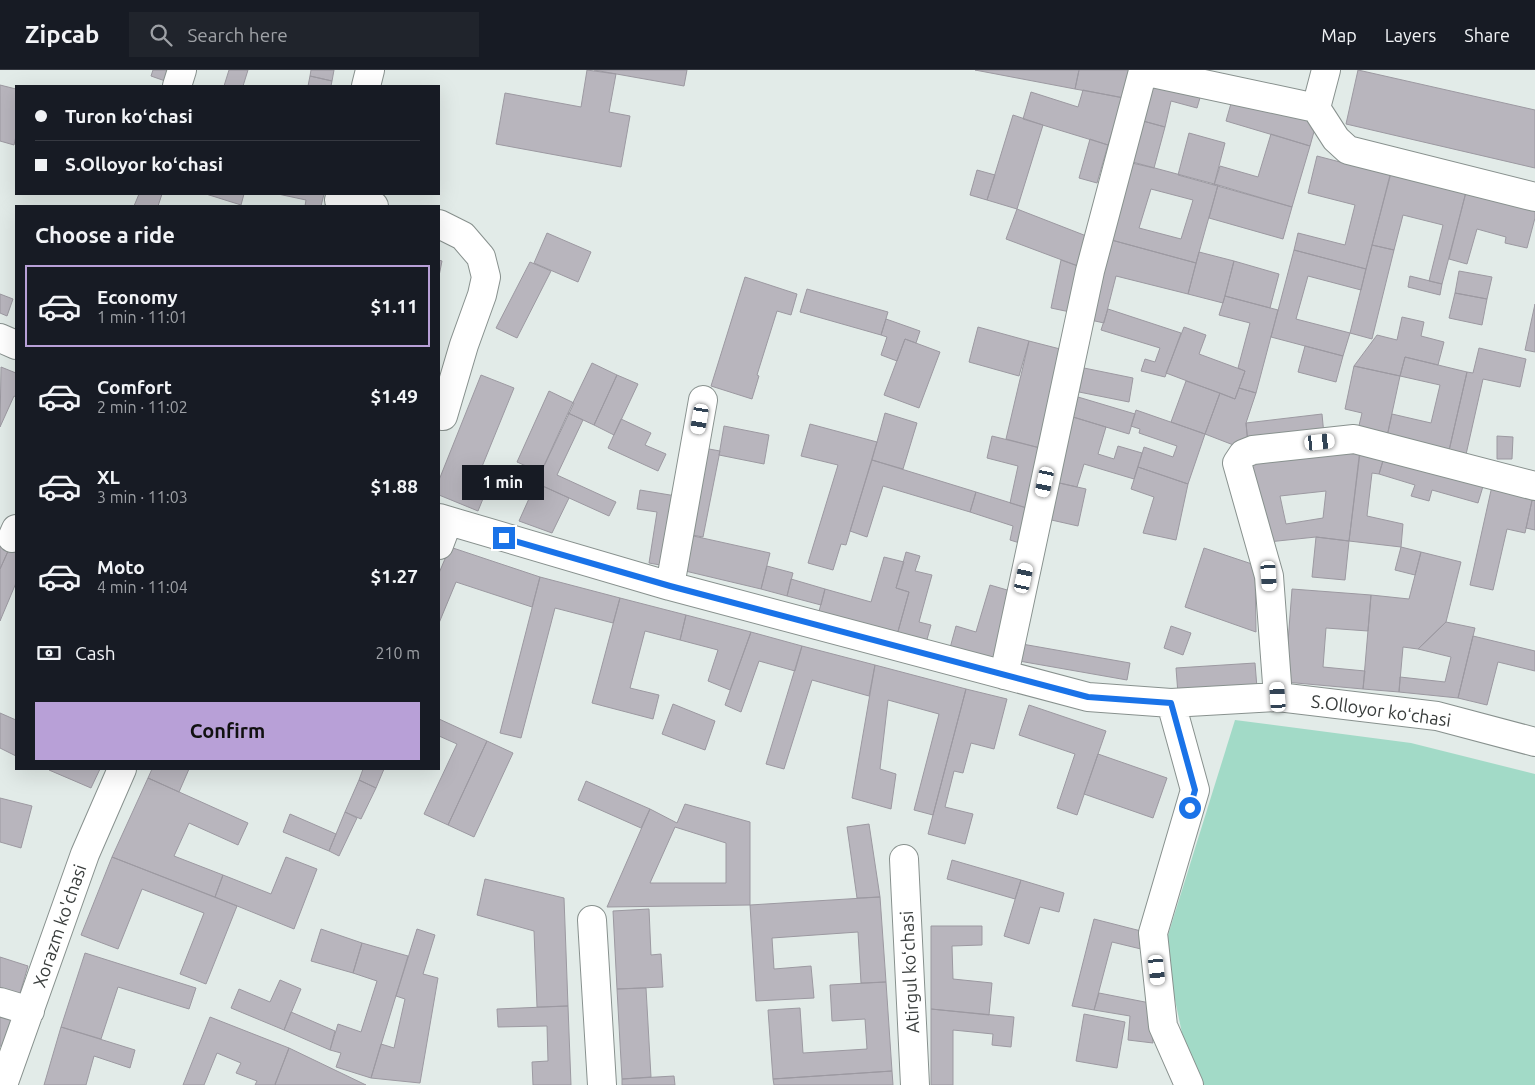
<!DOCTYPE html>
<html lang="en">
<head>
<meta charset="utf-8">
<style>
  body { margin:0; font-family:Ubuntu,sans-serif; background:#20242c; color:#f1f3f6; height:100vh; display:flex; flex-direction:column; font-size:19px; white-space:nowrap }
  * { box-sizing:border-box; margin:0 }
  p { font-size:16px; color:#9ea1a6 }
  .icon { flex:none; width:28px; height:28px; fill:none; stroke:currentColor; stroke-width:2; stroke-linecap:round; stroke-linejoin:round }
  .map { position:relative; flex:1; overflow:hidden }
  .details { position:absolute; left:15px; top:135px; width:425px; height:565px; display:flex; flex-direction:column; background:#171b24; border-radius:0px; box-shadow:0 5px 20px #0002 }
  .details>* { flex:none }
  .top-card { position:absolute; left:15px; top:15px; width:425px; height:110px; border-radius:0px; box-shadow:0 5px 20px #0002; display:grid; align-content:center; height:110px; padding:0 20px; background:#171b24 }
  .end { position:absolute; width:22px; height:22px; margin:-11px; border:6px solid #1a73e8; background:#fff; box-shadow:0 0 0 2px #fff }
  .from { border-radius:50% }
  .bubble { position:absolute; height:35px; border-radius:0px; background:#171b24; box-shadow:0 5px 20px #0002; font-size:16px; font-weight:700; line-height:35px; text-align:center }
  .car { position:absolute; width:15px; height:30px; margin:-15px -8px; border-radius:6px; box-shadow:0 0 4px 1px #0007; background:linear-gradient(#fff 24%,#345 0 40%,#fff 0 76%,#345 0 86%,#fff 0) }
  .top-card b { display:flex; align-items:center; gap:18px; height:48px; font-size:19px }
  .top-card b+b { border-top:1px solid #363941 }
  .top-card i { width:12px; height:12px; background:#f1f3f6 }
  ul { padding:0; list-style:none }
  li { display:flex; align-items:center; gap:15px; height:82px; margin:0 10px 8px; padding:0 10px; border:2px solid transparent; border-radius:0px }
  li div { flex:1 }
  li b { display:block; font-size:19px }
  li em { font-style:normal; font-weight:700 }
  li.current { border-color:#b8a0d7 }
  li>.icon { width:45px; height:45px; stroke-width:1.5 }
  h2 { padding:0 20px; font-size:22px; line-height:60px }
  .pay { display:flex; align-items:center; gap:12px; height:55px; padding:0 20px; font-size:19px }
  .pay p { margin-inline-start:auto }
  .action { display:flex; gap:10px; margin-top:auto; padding:10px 20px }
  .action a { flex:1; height:58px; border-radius:0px; background:#b8a0d7; color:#111; font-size:20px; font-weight:700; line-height:58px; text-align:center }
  header { display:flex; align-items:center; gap:30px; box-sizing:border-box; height:70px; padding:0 25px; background:#171b24; border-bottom:1px solid #363941 }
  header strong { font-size:24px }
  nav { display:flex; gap:28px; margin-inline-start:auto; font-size:18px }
  .search { width:350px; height:45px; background:#20242c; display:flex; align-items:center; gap:12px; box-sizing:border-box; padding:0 18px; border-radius:0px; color:#9ea1a6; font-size:19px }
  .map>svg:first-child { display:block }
</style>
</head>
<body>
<header>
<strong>Zipcab</strong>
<div class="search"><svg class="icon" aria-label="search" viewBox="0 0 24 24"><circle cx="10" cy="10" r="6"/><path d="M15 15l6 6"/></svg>Search here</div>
<nav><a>Map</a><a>Layers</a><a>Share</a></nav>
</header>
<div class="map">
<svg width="1535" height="1015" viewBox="0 0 1535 1015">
  <rect width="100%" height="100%" fill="#e2ebe8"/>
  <path fill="#a2dac7" d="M1235,650L1411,673L1535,704V1015H1193L1164,878Z"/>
  <path fill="#b8b5bd" stroke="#9c99a1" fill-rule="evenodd" d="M153,0H172L168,12L151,6Z
    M229,0H248L243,16H224Z
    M311,0H334L332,11L310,6Z
    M587,0L616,4L609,42L630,46L621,97L496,74L505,23L581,37Z
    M594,0H687L684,16Z
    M975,0H1079L1075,19Z
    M1079,0H1130L1125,28L1075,19Z
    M1358,0L1535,40V98L1346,54Z
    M310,6L332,11L331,16H308Z
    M1154,9L1202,21L1197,38L1171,31L1165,57L1143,51Z
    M0,15L16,19V66L14,75L0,71Z
    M1083,20L1123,28L1108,75L1023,49L1031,22L1078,37Z
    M1232,30L1304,45L1315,58L1310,76L1226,51Z
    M1013,45L1043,55L1017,139L987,130Z
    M1143,51L1165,57L1154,98L1132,93Z
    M1189,63L1225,73L1214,115L1178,105Z
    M1271,64L1310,76L1292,137L1214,115L1220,96L1258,107Z
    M1090,69L1108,75L1097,113L1079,108Z
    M1317,86L1390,105L1366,199L1294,180L1298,163L1345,175L1355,135L1308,123Z
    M1125,90L1218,115L1196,193L1104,168ZM1151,119L1193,130L1181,169L1139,158Z
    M977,100L995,105L987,130L970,125Z
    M1391,103L1466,122L1442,214L1429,211L1443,155L1403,145L1394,180L1372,175Z
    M1218,115L1292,137L1283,169L1209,148Z
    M1466,122L1535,140V148L1527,178L1505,173L1506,167L1477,159L1467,194L1449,189Z
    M139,124H162L158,136H134Z
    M206,124H244L241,135Z
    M278,124H324L321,136H305L306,130Z
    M1017,139L1089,167L1078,196L1006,169Z
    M547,163L591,182L578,212L534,193Z
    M1104,168L1196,193L1188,224L1116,206L1104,253L1086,249Z
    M1372,175L1394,180L1372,269L1350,263Z
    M1294,180L1366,199L1361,220L1308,206L1296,249L1350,263L1343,286L1271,267Z
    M1199,182L1234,191L1223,233L1188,224Z
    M439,190L442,191L439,206Z
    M1061,190L1078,196L1070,242L1051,238Z
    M1234,191L1279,204L1270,238L1225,226Z
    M530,192L551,201L517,268L496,258Z
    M1459,201L1492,207L1487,229L1455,223Z
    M1410,206L1442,214L1440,225L1408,217Z
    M745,207L797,224L791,245L777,241L757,305L759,306L752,329L711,316Z
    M807,219L888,242L881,265L800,242Z
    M1455,223L1487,229L1482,255L1449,248Z
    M0,224L13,229L7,246L0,243Z
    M1225,226L1278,240L1256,323L1239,318L1245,301L1238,298L1250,253L1219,245Z
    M1535,234V282L1525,280Z
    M1108,239L1181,263L1165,307L1141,301L1145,289L1155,292L1160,278L1101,260Z
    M1402,247L1424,252L1421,266L1444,272L1438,295L1405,287L1400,306L1354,296L1377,265L1397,270Z
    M886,249L920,261L916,273L905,269L897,291L881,285L887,267L881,265Z
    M978,257L1029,271L1019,306L969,292Z
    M1184,257L1206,265L1199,284L1245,301L1235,329L1166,303Z
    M905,269L940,282L919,338L884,325Z
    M1029,271L1064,280L1044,379L1006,369Z
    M1305,276L1343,286L1336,312L1298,302Z
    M1479,278L1526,289L1520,317L1483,309L1465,389L1448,385L1467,302L1473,303Z
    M1405,287L1467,302L1448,385L1386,371L1392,344L1431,353L1440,315L1400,306Z
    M592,293L617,305L594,355L568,343Z
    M1354,296L1400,306L1386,371L1357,364L1362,343L1345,339Z
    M1,297L16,303V327L14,326L0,357Z
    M1084,298L1133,308L1129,332L1079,322Z
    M481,305L514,318L479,404L491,409L478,441L439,425V410Z
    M617,305L638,314L614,365L594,355Z
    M1186,311L1220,323L1205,364L1171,352Z
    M1239,318L1256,323L1246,353L1248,374L1236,376L1205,364L1220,323L1235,329Z
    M549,321L574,333L536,413L522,406L526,396L517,392Z
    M1078,327L1135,344L1129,364L1073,347Z
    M1136,340L1205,364L1188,414L1138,397L1144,377L1173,387L1177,376L1139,363L1140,359L1131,356Z
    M568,343L583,350L557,405L616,432L609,446L536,413Z
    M885,343L917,353L903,399L872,390Z
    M1322,344L1324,365L1248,374L1246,353Z
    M1073,347L1106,357L1098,384L1114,389L1118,376L1142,383L1134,409L1084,394L1077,417L1055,412Z
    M621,349L651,363L645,375L666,384L658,401L608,378Z
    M810,354L877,372L846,475L841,474L833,500L808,493L838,395L801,386Z
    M724,356L769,365L764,394L719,385Z
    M992,366L1044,379L1030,439L1010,433L1018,396L987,388Z
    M1497,366L1513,367L1512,389H1497Z
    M1361,375L1349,471L1316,467L1268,472L1248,388ZM1326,421L1323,448L1286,454L1280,426Z
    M698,377L720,381L703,467L681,463Z
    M1360,379L1385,384L1379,404L1372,403L1367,446L1403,454L1401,477L1349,471Z
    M1385,384L1484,413L1478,433L1432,420L1429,431L1411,426L1415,415L1379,404Z
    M872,390L976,422L970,442L883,416L867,467L850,461Z
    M1138,397L1188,414L1176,470L1143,463L1154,427L1131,419Z
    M1055,412L1086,419L1078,456L1047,449Z
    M536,413L569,428L552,463L519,451Z
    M1492,416L1533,426L1525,463L1507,459L1493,520L1470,515Z
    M640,420L682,427L671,497L649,493L657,442L637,439Z
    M976,422L1030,439L1023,474L1010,470L1013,456L970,442Z
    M1533,426H1535V460L1526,458Z
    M689,465L770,483L761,519L681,500Z
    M1316,467L1349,471L1345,510L1312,507Z
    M0,475L9,479L0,499Z
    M450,477L540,507L532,537L456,512L439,553V503Z
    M1401,477L1421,482L1415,505L1395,500Z
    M1204,478L1255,495L1256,562L1185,537Z
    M9,479L16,482V513L0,551V499Z
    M906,482L920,486L915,501L932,505L919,552L931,555L926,573L897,565L909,522L896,518Z
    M1421,482L1461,492L1446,552L1418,579L1403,577L1399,622L1363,619L1371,525L1409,529Z
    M884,487L904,492L896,518L909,522L897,565L818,545L825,519L871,532Z
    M767,496L793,503L787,526L761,519Z
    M540,507L620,528L613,553L555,538L521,668L500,663Z
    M791,509L825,519L821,535L787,526Z
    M990,515L1014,522L993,591L950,578L956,556L976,562Z
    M1292,519L1371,525L1368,561L1326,558L1323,597L1365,601L1363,619L1285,612Z
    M620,528L686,545L680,570L645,561L630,618L659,625L653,649L592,633Z
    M686,545L751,562L730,620L708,611L718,580L680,570Z
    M1446,552L1475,558L1458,628L1399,622L1400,607L1445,612L1451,587L1418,579Z
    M1171,556L1191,563L1183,585L1164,578Z
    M751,562L802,576L795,601L759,591L741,642L725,635Z
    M1473,566L1535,581V601L1498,592L1487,635L1458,628Z
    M1022,574L1130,593L1127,610L1019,591Z
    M802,576L875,595L869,626L812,610L784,699L766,694Z
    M1255,593L1257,618L1178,624L1176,598Z
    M875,595L966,619L933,745L914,740L939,644L888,630L880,699L896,704L891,739L852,728Z
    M966,619L1007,629L994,679L971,673L963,703L954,701L945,737L973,744L965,774L928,764Z
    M673,634L715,651L705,680L662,664Z
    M1029,635L1106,661L1077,745L1057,738L1075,684L1019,665Z
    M0,643L16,650V686L0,678Z
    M439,649L487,671L448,755L424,744L457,674L439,666Z
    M487,671L513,683L474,767L448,755Z
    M1098,684L1167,708L1153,748L1084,724Z
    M50,699H100L91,718L49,700Z
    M152,699H189L179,722L148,708Z
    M363,699H384L376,718L359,710Z
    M148,708L248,753L238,775L189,753L174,786L223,805L215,827L112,787Z
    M359,710L376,718L361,749L345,742Z
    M586,711L650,739L641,758L578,730Z
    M0,728L32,736L21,778L0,772Z
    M685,734L750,752V835L607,837L650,739L677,753ZM675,757L726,773V813H650Z
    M345,742L357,748L339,786L329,781Z
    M290,744L336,764L329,781L283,762Z
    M869,754L880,827L857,828L847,757Z
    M112,787L237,836L206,914L180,904L204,843L142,819L118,879L81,865Z
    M286,787L317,799L294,859L215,827L223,805L271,824Z
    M952,790L1021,810L1015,829L947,809Z
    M485,809L564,828L568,936L537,937L534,861L477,845Z
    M1021,810L1064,823L1059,842L1040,837L1029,874L1004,866Z
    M880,827L886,912L861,913L858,862L772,868L774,899L811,896L814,928L756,931L750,835Z
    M649,839L651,885L661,884L663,917L617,919L613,841Z
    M1094,849L1141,861V879L1112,872L1094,940L1072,936Z
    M931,856H982V875L952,876L953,909L992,913L989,945L931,939Z
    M321,859L362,873L353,903L311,891Z
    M417,859L435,865L423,904L438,908L420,1013L371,1008L381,974L394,978L405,929L396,926Z
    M362,873L408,886L371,1008L336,997L341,983L330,980L338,954L361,962L377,911L353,903Z
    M85,883L196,918L189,939L118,917L101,969L61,957Z
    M0,887L28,896L18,930L0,924Z
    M280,910L301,919L284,960L231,938L239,919L270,932Z
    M886,912L892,1001L773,1009L768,940L800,938L803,983L867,979L865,949L832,951L830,915Z
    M646,918L651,1007L622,1009L617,919Z
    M1099,923L1150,933L1153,973L1128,970L1130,946L1094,940Z
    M568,936L571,1015H533L532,992L548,991L547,956L498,957L497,939Z
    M931,939L1014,947L1011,977L992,975L993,964L953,960V1015H931Z
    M291,942L335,961L330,980L284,960Z
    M1084,944L1125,952L1117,998L1076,991Z
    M0,945L14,951L4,977L0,976Z
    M210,947L289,978L275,1015H255L257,1011L236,1003L241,993L217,983L204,1015H183Z
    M61,957L135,980L130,998L94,986L86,1015H44Z
    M289,978L366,1015H276L275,1014Z
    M892,1001L893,1015H774L773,1009Z
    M674,1006L675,1015H622V1009Z"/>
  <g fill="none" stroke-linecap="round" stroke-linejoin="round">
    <g stroke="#88918e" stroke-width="30">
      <path id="minor" d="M1144,0L1143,1L1316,38L1336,69L1348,80L1535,127
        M177,16L182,0
        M366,16L370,0
        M1316,38L1326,0
        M339,130L374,136
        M439,154L463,166L481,187L486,207L482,225L464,275L443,346
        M0,268L16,275
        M439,448L670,516L1088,627L1171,633L1278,627L1437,646L1535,672
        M12,468L16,459
        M439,475L448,451
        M670,516L703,330
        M1004,605L1090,201L1143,1
        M1278,627L1269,506L1237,393L1243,384L1253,380L1354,369L1535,416
        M1171,633L1195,720L1153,863L1163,956L1189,1015
        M904,789L915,1015
        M592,850L602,1015
        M0,932L30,941
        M3,1015L85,784L122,699"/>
    </g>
    <use href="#minor" stroke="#fff" stroke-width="28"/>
  </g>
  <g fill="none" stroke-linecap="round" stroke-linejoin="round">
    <path stroke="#1a73e8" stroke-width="6" d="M504,468L670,516L1088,627L1171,633L1195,720L1190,738"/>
  </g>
  <g text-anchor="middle" stroke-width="5" stroke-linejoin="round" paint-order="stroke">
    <g font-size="18" fill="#393d3c" stroke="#fff">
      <text transform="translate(1381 641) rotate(8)" y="6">S.Olloyor koʻchasi</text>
      <text transform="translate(60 856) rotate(-71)" y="6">Xorazm ko'chasi</text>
      <text transform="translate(910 902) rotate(-93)" y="6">Atirgul koʻchasi</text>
    </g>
  </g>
</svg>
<i class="end from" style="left:1190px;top:738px"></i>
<i class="end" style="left:504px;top:468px"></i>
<div class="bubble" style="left:462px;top:395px;width:82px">1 min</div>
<i class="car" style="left:700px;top:349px;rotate:190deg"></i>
<i class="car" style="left:1320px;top:372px;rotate:84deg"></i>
<i class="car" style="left:1045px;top:412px;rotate:192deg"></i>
<i class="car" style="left:1269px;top:506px;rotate:176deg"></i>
<i class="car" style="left:1024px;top:508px;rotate:12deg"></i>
<i class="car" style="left:1278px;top:627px;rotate:356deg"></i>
<i class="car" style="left:1157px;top:900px;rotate:174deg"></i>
<div class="top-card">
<b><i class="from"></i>Turon koʻchasi</b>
<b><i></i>S.Olloyor koʻchasi</b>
</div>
<section class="details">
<h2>Choose a ride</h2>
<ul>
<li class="current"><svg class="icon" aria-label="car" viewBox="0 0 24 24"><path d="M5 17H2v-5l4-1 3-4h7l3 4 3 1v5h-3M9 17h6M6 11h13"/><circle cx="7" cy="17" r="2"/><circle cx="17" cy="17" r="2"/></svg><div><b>Economy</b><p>1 min · 11:01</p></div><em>$1.11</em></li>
<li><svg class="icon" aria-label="car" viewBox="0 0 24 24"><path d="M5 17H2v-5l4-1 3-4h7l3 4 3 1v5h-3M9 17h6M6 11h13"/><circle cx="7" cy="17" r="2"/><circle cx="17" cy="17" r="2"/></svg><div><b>Comfort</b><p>2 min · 11:02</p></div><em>$1.49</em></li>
<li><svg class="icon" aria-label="car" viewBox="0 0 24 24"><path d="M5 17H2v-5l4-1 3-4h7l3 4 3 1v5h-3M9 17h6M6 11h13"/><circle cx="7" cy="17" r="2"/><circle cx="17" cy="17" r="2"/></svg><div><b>XL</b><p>3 min · 11:03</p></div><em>$1.88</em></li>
<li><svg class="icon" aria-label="car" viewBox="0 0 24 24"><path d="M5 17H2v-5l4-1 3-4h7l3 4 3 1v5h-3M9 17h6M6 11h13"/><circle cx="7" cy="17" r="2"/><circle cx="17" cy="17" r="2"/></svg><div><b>Moto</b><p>4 min · 11:04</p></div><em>$1.27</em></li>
</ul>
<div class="pay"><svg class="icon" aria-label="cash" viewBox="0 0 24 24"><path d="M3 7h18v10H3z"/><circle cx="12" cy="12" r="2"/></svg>Cash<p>210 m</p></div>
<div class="action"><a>Confirm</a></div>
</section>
</div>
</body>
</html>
